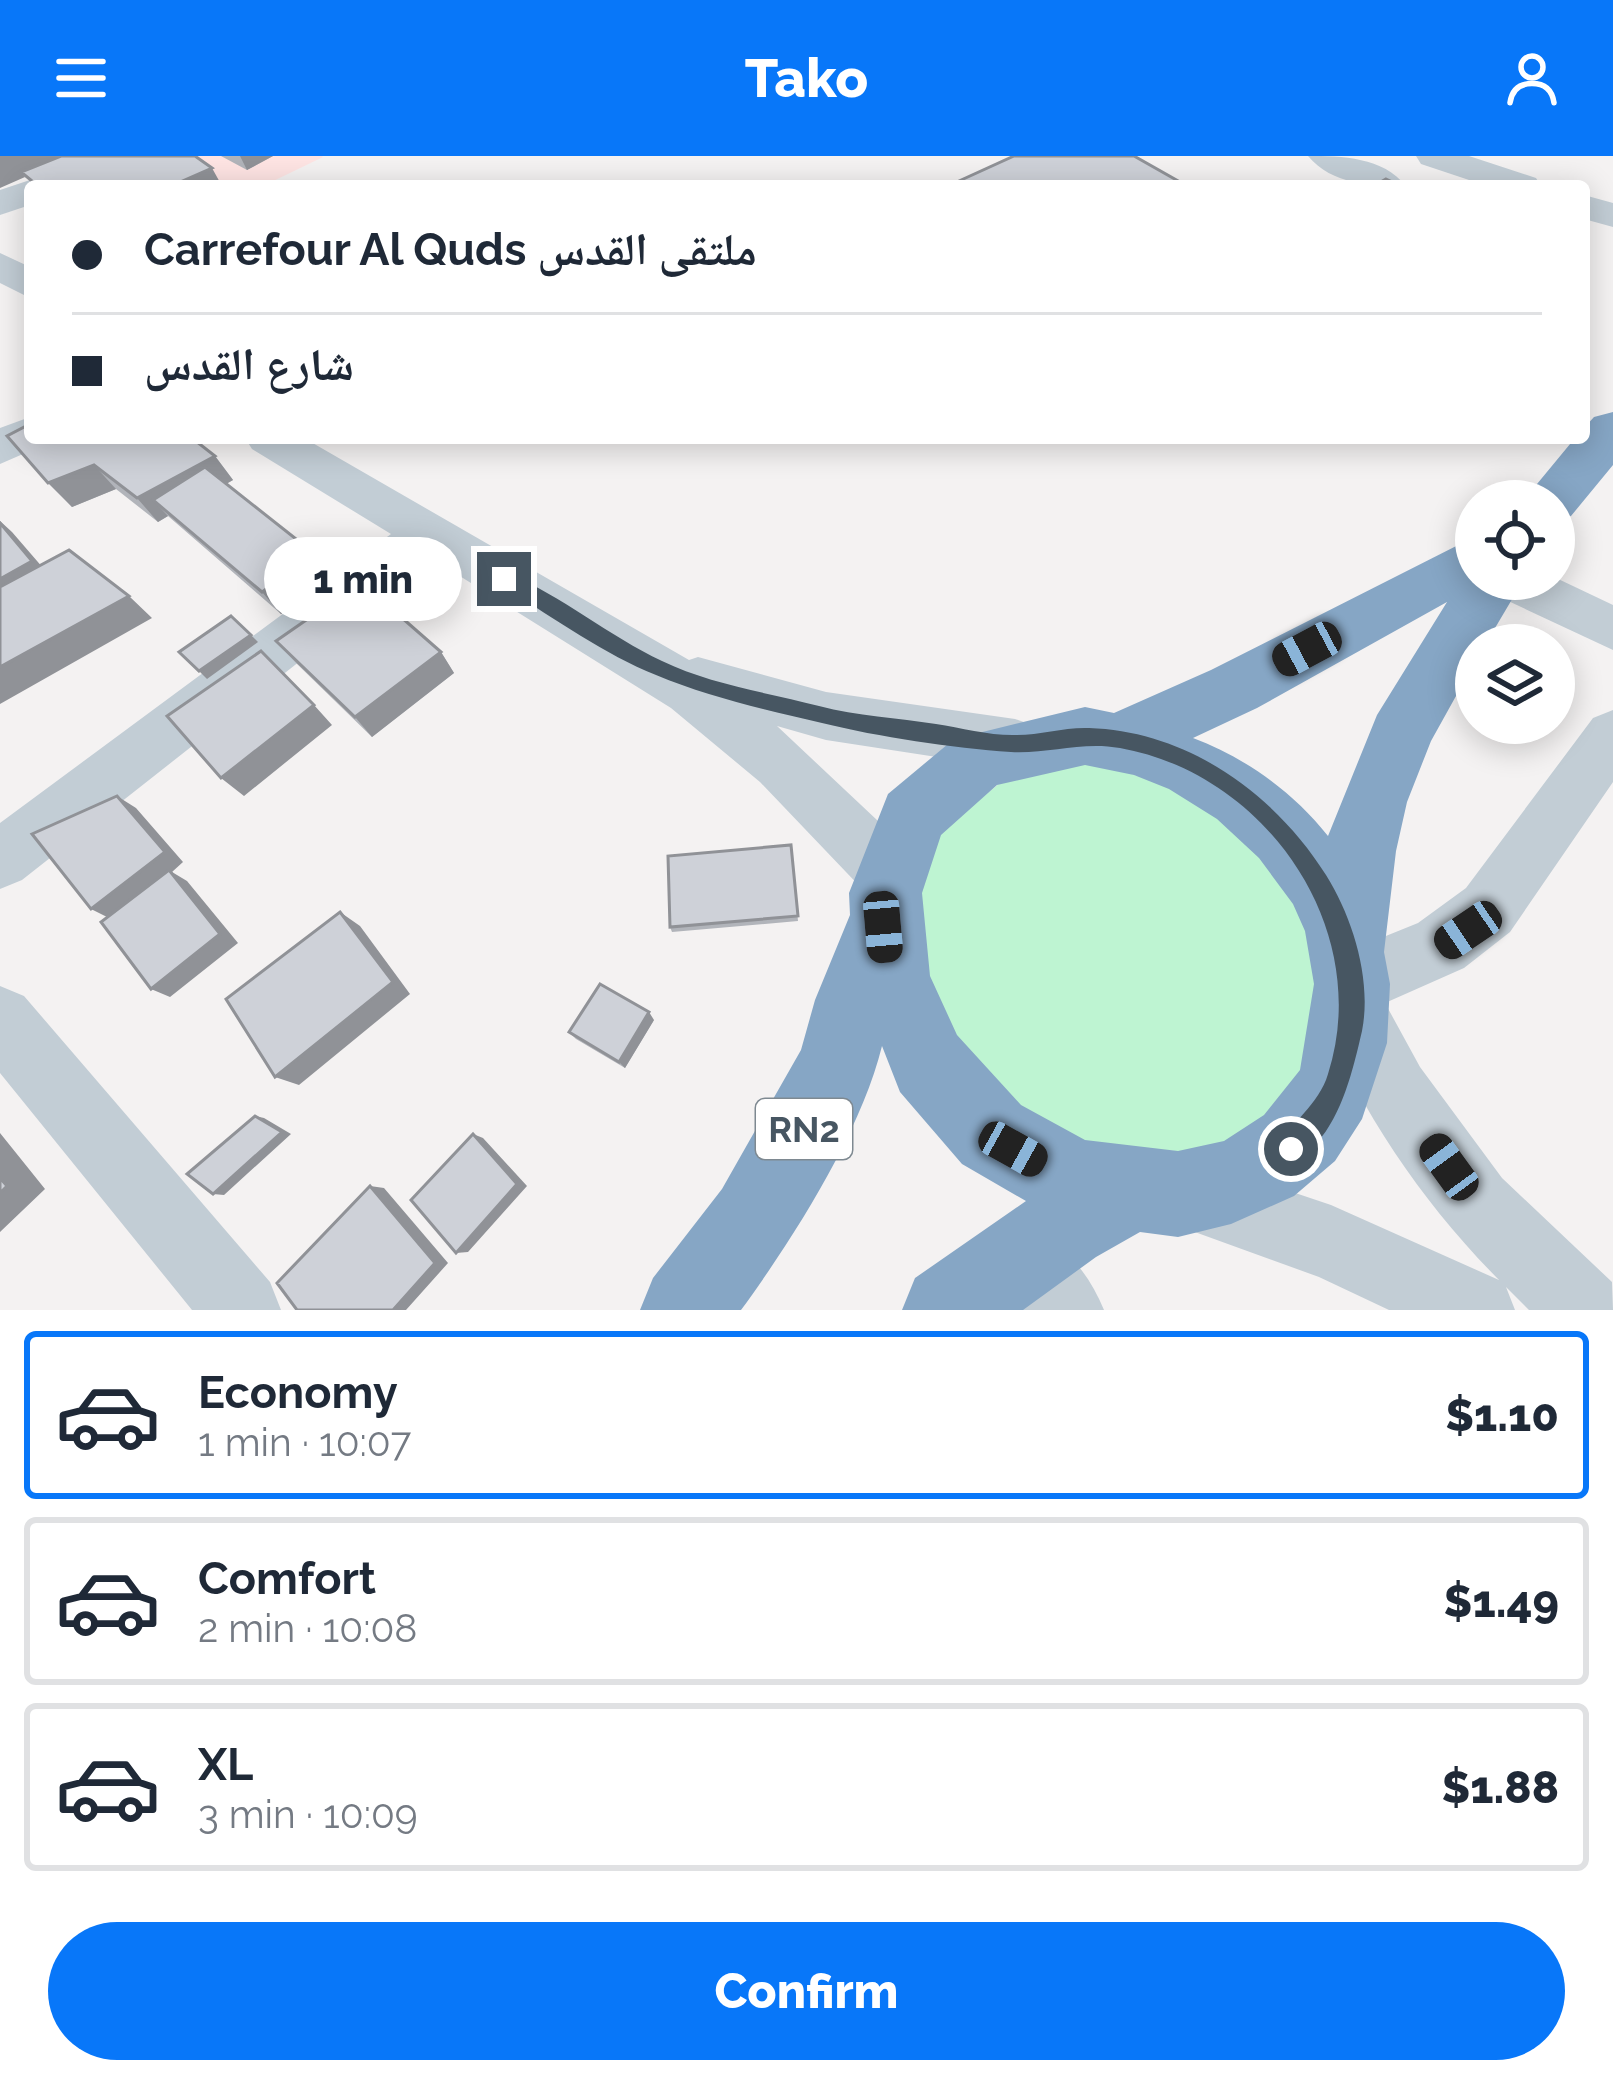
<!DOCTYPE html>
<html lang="en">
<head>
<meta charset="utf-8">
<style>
  body { margin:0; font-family:Raleway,"Noto Naskh Arabic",sans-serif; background:#f6f6f7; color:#1f2937; height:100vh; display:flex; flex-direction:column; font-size:45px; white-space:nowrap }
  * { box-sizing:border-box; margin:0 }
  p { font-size:39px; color:#747a83 }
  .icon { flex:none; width:66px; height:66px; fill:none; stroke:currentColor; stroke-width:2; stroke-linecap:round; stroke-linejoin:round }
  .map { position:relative; height:1154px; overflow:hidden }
  .sheet { display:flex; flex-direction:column; background:#fff; flex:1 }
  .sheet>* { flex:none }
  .banner { position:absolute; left:24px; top:24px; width:1566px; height:264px; border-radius:12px; box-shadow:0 6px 30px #0003; display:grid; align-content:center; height:264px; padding:0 48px; background:#fff }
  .fabs { position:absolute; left:1455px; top:324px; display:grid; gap:24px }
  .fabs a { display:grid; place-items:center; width:120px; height:120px; border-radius:50%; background:#fff; box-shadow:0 6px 30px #0003; font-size:60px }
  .end { position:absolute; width:54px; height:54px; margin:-27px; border:15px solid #475662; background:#fff; box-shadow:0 0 0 6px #fff }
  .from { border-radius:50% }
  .bubble { position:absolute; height:84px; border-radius:42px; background:#fff; box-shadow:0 6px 30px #0003; font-size:39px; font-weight:800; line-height:84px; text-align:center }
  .car { position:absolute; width:36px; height:72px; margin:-36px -18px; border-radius:15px; box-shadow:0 0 9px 3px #0007; background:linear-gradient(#222 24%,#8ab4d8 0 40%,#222 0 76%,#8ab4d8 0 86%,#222 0) }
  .banner b { display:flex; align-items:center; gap:42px; height:114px; font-size:45px }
  .banner b+b { border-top:3px solid #e0e1e3 }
  .banner i { width:30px; height:30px; background:#1f2937 }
  ul { padding:21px 0 0; list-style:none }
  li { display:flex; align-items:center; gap:36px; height:168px; margin:0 24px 18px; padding:0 24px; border:6px solid #e0e1e3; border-radius:12px }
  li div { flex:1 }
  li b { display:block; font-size:45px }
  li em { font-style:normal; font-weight:800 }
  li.on { border-color:#0877f9 }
  li>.icon { width:108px; height:108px; stroke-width:1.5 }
  .primary-button { display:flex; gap:24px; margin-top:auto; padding:24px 48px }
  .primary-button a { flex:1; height:138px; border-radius:72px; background:#0877f9; color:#fff; font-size:48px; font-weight:800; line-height:138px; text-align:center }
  header { display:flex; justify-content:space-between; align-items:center; height:156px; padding:0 48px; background:#0877f9; color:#fff; font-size:54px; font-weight:800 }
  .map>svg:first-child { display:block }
</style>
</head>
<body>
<header><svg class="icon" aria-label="menu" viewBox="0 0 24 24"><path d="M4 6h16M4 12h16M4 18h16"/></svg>Tako<svg class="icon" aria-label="person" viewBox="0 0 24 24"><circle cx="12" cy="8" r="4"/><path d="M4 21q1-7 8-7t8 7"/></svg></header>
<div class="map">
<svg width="1613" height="1154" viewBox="0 0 1613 1154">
  <rect width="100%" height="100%" fill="#f4f2f2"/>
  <path fill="#fee4e3" d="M117,0H322L323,1L263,30H50Z"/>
  <path fill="#bef4d2" d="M1047,588L1248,659L1322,794L1308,908L1265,963L1234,983L1198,997L1059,985L927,871L902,708Z"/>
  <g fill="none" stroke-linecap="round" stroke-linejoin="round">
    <path fill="#c2cdd5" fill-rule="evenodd" d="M1308,0C1342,0 1383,1 1406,30C1372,30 1332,29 1308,0Z
      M1416,0H1469L1536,22L1541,30H1487L1421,8Z
      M30,24L45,30H30V49L0,59V34Z
      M1584,39L1613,47V71L1584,63Z
      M0,97L30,111V142L0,127Z
      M30,261V282H50L46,288L0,308V272Z
      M245,282H304L689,504L698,501L826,536L1015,563L1035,570L1044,588L1035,606L1015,613L826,584L777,570L911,696L920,717L911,738L889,746L867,738L760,626L671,552L431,402L22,724L0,733V667L391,378L252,293Z
      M1554,421L1613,449V494L1491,437L1483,423Z
      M1613,554V626L1510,776L1464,812L1385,847L1420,911L1502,1022L1612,1126L1613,1154H1529L1506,1131L1515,1154H1389L1319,1121L1159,1063L1148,1037L1159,1011L1185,1000L1331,1049L1499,1124C1423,1047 1362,958 1320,857L1326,843L1319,826L1329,803L1418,767L1466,732L1593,562Z
      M0,830L24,840L270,1126L281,1154H192L0,917Z
      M1018,1065C1058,1081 1088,1114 1104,1154H1012L991,1130L980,1103L991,1076Z"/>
    <path fill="#86a6c5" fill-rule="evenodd" d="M1613,256V309L1571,360L1554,365V345H1523L1575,282H1584V272L1594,261Z
      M1476,380V423H1524L1485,489H1476V504L1431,585L1407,646L1396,695L1384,796L1390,828L1387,887L1362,963L1335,1005L1294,1040L1231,1068L1178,1081L1140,1076L1096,1101L1023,1154H902L915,1122L1026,1045L962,1008L900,936L882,890C861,976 793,1083 741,1154H640L653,1122L722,1033L801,894L815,844L850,759L849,737L888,638L954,583L1085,551L1114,557L1211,514ZM1447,446L1377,559L1328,680C1293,636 1246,602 1193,582L1257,552ZM1085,609L1134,619L1169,633L1217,663L1259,702L1293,748L1305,775L1314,828L1300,914L1264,959L1224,985L1178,995L1085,984L1021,949L957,879L930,820L922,737L941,679L997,629Z"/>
  </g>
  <path fill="#b1b4ba" d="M221,0H273L247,14Z
    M7,280L215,300L233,324L226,328L315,398L331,421L281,458L168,360L158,366L116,333L72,351Z
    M276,485L441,496L454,517L372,581L295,506Z
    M791,689L798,765L672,776L670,771Z
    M654,864L625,912L576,883L569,876Z"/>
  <path fill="#909297" d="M0,0H71L21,16L25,21L0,32Z
    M240,0H273L247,14Z
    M212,12L222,30H171Z
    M215,300L233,324L171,359L153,344L168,360L158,366L137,342Z
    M94,309L116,333L72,351L48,327Z
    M0,365L12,376L50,420L0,449Z
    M315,398L331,421L281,458L262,436Z
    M129,440L152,462L0,548V511Z
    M251,479L258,486L207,523L199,515Z
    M441,496L454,517L372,581L355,561Z
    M314,549L332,569L244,640L221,622Z
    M117,640L136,652L183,706L172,716L187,725L238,787L170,841L151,833L111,763L91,753Z
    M340,756L360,770L410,838L299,929L275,921Z
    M649,856L654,864L625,912L619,906Z
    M255,960L264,962L291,978L224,1039L213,1038Z
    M0,977L45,1033L0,1076Z
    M473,978L483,982L527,1030L468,1096L456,1097Z
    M370,1030L384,1032L448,1107L406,1154H393Z"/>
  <path fill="#ced1d8" stroke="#909297" stroke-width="3" d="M61,0H195L212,12L171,30H38L21,16Z
    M1014,0H1134L1187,30H948Z
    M1386,23L1401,30H1374Z
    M30,268V282H192L215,300L137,342L94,309L48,327L7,280Z
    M205,311L315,398L262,436L153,344Z
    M0,367L32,405L0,423Z
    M69,394L129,440L0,511V431Z
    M361,426L441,496L355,561L276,485Z
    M231,460L251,479L199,515L179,496Z
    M261,495L314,549L221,622L167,560Z
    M117,640L165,696L91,753L32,678Z
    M791,689L798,760L670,771L668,700Z
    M169,714L220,778L151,833L101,766Z
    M340,756L393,826L275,921L226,843Z
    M600,828L649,856L619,906L569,876Z
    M255,960L282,976L213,1038L187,1018Z
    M473,978L517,1028L456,1097L411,1044Z
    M0,1022L7,1030L0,1037Z
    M370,1030L435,1107L393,1154H297L277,1127Z"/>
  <path fill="#475662" d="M504,416C560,438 608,480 662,505C709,528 769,537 819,550C857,560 898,562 936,568C962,572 991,580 1017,579C1041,579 1065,571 1089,572C1188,575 1275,638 1326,719C1353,762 1372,824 1362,875C1352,918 1337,986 1291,1006L1282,1002L1278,993C1290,966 1319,949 1328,918C1374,774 1267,618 1120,592C1082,585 1048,598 1011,596C952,592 879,581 822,567C767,554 708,541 656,519C601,497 549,458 498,428L496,423Z"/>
  <g text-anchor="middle" stroke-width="9" stroke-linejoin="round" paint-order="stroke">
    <rect fill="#fff" stroke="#7e8991" stroke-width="3" x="756" y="943" width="96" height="60" rx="9"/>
    <g font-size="36" font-weight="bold" fill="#475662">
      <text x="804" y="986">RN2</text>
    </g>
  </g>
</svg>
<div class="fabs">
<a><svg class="icon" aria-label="locate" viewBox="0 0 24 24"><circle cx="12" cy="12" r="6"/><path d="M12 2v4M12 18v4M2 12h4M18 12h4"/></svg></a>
<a><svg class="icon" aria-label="layers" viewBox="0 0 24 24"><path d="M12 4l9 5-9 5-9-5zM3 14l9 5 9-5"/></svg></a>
</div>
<i class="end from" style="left:1291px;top:993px"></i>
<i class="end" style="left:504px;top:423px"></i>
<div class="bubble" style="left:264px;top:381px;width:198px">1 min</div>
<i class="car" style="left:1307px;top:493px;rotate:242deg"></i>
<i class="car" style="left:883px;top:771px;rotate:175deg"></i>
<i class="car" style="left:1468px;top:774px;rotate:236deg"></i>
<i class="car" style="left:1013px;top:993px;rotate:119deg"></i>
<i class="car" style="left:1449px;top:1011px;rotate:324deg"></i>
<div class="banner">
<b><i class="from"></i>Carrefour Al Quds ملتقى القدس</b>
<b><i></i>شارع القدس</b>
</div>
</div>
<section class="sheet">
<ul>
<li class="on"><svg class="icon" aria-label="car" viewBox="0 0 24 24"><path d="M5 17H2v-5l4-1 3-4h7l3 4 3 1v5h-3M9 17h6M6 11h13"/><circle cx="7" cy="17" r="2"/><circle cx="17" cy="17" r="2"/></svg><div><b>Economy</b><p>1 min · 10:07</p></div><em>$1.10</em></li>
<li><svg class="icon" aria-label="car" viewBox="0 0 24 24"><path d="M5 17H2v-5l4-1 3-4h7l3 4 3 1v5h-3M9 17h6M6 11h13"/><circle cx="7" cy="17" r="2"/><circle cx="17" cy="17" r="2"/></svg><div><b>Comfort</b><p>2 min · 10:08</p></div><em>$1.49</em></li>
<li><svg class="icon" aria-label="car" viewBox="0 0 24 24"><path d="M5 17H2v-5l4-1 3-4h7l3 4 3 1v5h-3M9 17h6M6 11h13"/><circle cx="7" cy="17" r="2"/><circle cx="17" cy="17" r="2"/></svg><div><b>XL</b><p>3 min · 10:09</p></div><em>$1.88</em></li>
</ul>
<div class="primary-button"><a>Confirm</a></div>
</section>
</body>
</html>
